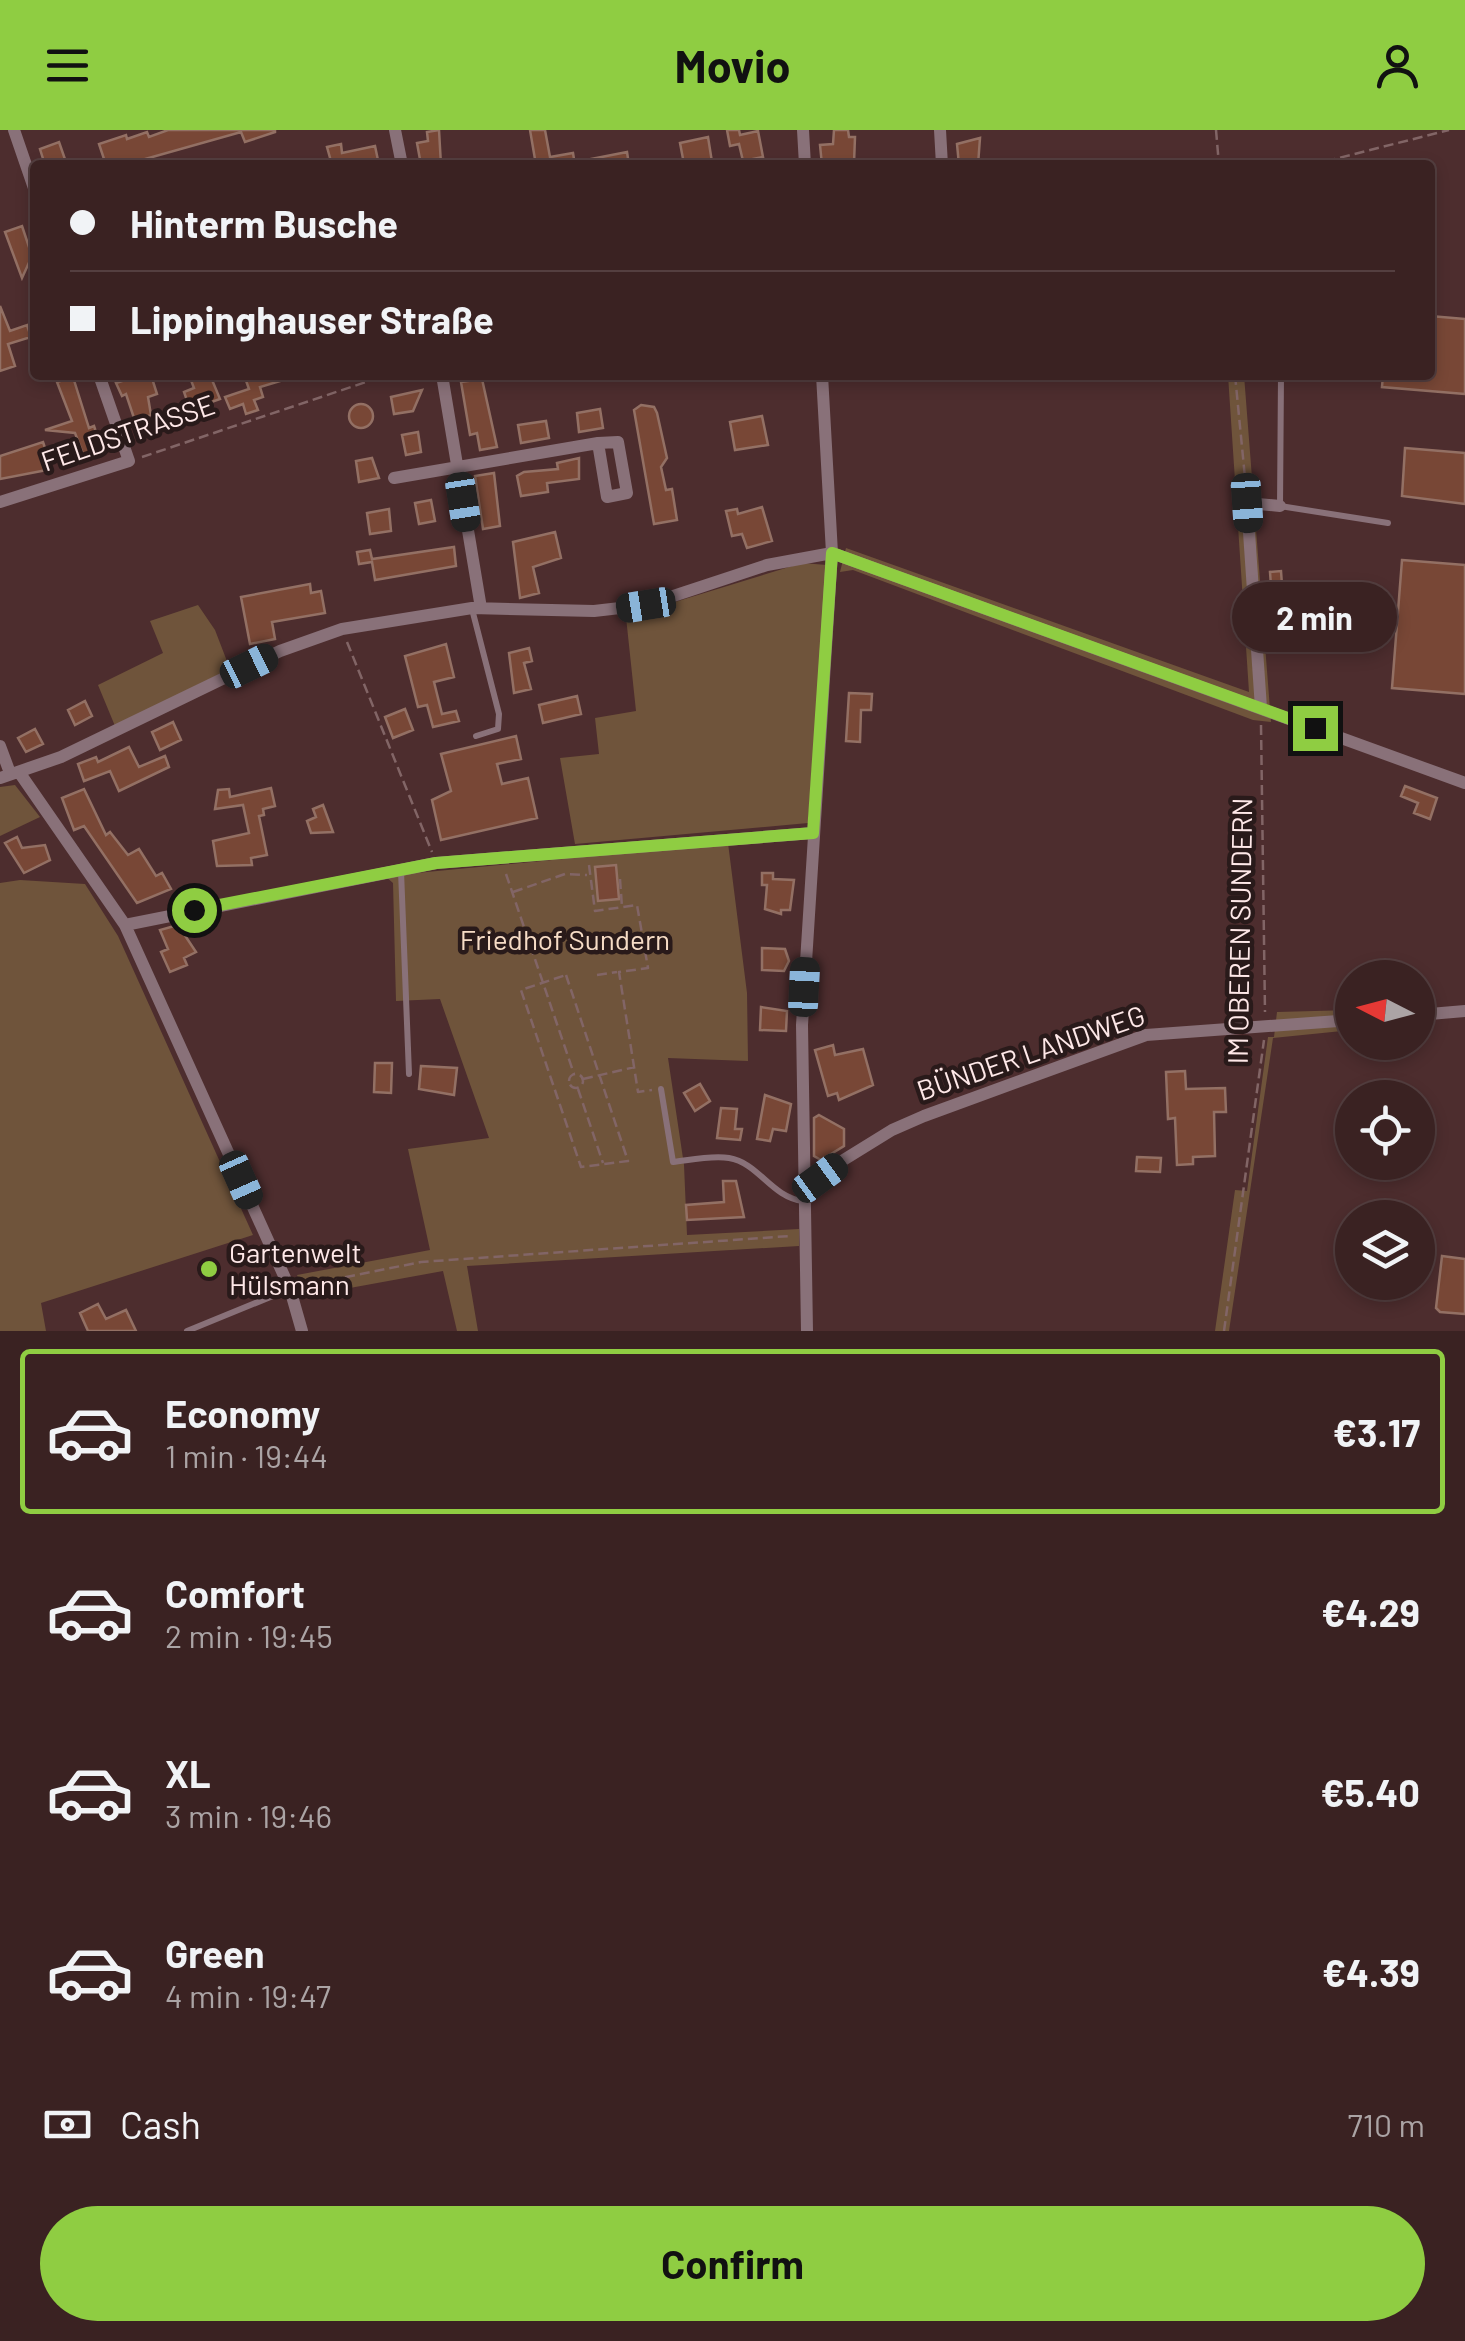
<!DOCTYPE html>
<html lang="en">
<head>
<meta charset="utf-8">
<style>
  body { margin:0; font-family:Barlow,sans-serif; background:#412a2a; color:#f1f3f6; height:100vh; display:flex; flex-direction:column; font-size:38px; white-space:nowrap }
  * { box-sizing:border-box; margin:0 }
  p { font-size:32px; color:#aba4a5 }
  .icon { flex:none; width:55px; height:55px; fill:none; stroke:currentColor; stroke-width:2; stroke-linecap:round; stroke-linejoin:round }
  .map { position:relative; height:1201px; overflow:hidden }
  .side { display:flex; flex-direction:column; background:#3a2222; flex:1 }
  .side>* { flex:none }
  .banner { position:absolute; left:30px; top:30px; width:1405px; height:220px; border-radius:10px; box-shadow:0 5px 15px #0003,0 0 0 2px #543f40; display:grid; align-content:center; height:220px; padding:0 40px; background:#3a2222 }
  .needle { width:65px; rotate:276deg }
  .buttons { position:absolute; left:1335px; top:830px; display:grid; gap:20px }
  .buttons a { display:grid; place-items:center; width:100px; height:100px; border-radius:50%; background:#3a2222; box-shadow:0 5px 15px #0003,0 0 0 2px #543f40; font-size:50px }
  .end { position:absolute; width:45px; height:45px; margin:-22px; border:12px solid #8fcd42; background:#111; box-shadow:0 0 0 5px #111 }
  .from { border-radius:50% }
  .bubble { position:absolute; height:70px; border-radius:35px; background:#3a2222; box-shadow:0 5px 15px #0003,0 0 0 2px #543f40; font-size:32px; font-weight:700; line-height:70px; text-align:center }
  .car { position:absolute; width:30px; height:60px; margin:-30px -15px; border-radius:12px; box-shadow:0 0 8px 2px #0007; background:linear-gradient(#222 24%,#8ab4d8 0 40%,#222 0 76%,#8ab4d8 0 86%,#222 0) }
  .banner b { display:flex; align-items:center; gap:35px; height:95px; font-size:38px }
  .banner b+b { border-top:2px solid #543f40 }
  .banner i { width:25px; height:25px; background:#f1f3f6 }
  ul { padding:18px 0 0; list-style:none }
  li { display:flex; align-items:center; gap:30px; height:165px; margin:0 20px 15px; padding:0 20px; border:5px solid transparent; border-radius:10px }
  li div { flex:1 }
  li b { display:block; font-size:38px }
  li em { font-style:normal; font-weight:700 }
  li.active { border-color:#8fcd42 }
  li>.icon { width:90px; height:90px; stroke-width:1.5 }
  .pay { display:flex; align-items:center; gap:25px; height:110px; padding:0 40px; font-size:38px }
  .pay p { margin-inline-start:auto }
  .cta { display:flex; gap:20px; margin-top:auto; padding:20px 40px }
  .cta a { flex:1; height:115px; border-radius:60px; background:#8fcd42; color:#111; font-size:40px; font-weight:700; line-height:115px; text-align:center }
  header { display:flex; justify-content:space-between; align-items:center; height:130px; padding:0 40px; background:#8fcd42; color:#111; font-size:45px; font-weight:700 }
  .map>svg:first-child { display:block }
</style>
</head>
<body>
<header><svg class="icon" aria-label="menu" viewBox="0 0 24 24"><path d="M4 6h16M4 12h16M4 18h16"/></svg>Movio<svg class="icon" aria-label="person" viewBox="0 0 24 24"><circle cx="12" cy="8" r="4"/><path d="M4 21q1-7 8-7t8 7"/></svg></header>
<div class="map">
<svg width="1465" height="1201" viewBox="0 0 1465 1201">
  <rect width="100%" height="100%" fill="#4d2d2e"/>
  <path fill="#6f543b" d="M1228,245H1244L1271,592L1253,590L853,440L840,442L846,418L1249,562Z
    M802,433L827,435L808,693L575,714L560,628L599,624L595,588L636,581L626,487Z
    M198,475L215,500L230,539L115,596L98,555L163,523L150,491Z
    M15,655L40,687L0,706V657Z
    M728,713L747,863L748,931L668,928L684,1035L687,1105L799,1099V1116L467,1136L478,1201H457L443,1141L306,1166L297,1145L430,1120L408,1019L489,1008L440,869L396,871L393,753L385,746Z
    M20,750L85,754L118,806L253,1105L41,1173L46,1201H0V753Z
    M1352,880V900L1273,908L1229,1201H1215L1235,1060L1247,1061L1268,907H1274L1277,882Z"/>
  <path fill="#784736" stroke="#937064" stroke-width="2.5" d="M168,0H275V2L245,12L241,2L124,35H106L99,14L126,5L127,9L147,2L149,7Z
    M439,0L441,35H421L417,13L428,11L427,2Z
    M530,0H545L550,27L573,23L575,35H536Z
    M727,0H739L740,5L758,1L763,27L743,31L739,14L730,16Z
    M834,0H848L849,7H855L854,33L822,35L820,15L833,14Z
    M708,7L712,32L684,34L680,13Z
    M980,8L978,35H959L957,14Z
    M59,12L67,35H45L40,19Z
    M341,14L342,23L375,16L379,35H332L327,17Z
    M627,22L629,35H587L586,30Z
    M22,96L32,126L22,148L5,102Z
    M0,176L10,201L27,195L31,207L8,214L15,236L0,241Z
    M1430,186L1465,189V264L1382,257L1383,245H1430Z
    M140,245H151L157,264L148,267L151,285L135,291L126,264L122,266L116,253Z
    M189,245H210L220,269L200,276L202,282L192,285L184,262L194,258Z
    M244,245H290V248L260,257L263,267L254,270L258,280L246,284L243,274L230,279L225,267L249,259Z
    M73,247L89,298L94,296L102,320L84,327L75,303L45,300L72,291L57,252Z
    M482,249L497,317L480,320L477,303L470,305L461,252Z
    M422,260L413,281L394,284L391,267Z
    M349 286a12 12 0 1 1 24 0a12 12 0 1 1-24 0Z
    M641,275L654,277L657,283L667,328L661,337L666,360L672,359L677,390L654,394L634,280Z
    M600,279L603,298L579,302L577,283Z
    M762,286L768,315L735,320L730,292Z
    M546,291L549,308L521,313L518,295Z
    M418,302L421,322L406,325L402,305Z
    M43,312L52,339L0,349V326Z
    M1405,318L1465,323V374L1402,366Z
    M372,328L379,348L359,352L356,331Z
    M579,328V349L547,353L548,362L521,366L517,346L524,342L558,339L557,333Z
    M494,343L500,396L483,399L475,346Z
    M431,370L435,391L419,394L415,373Z
    M762,377L772,411L747,418L742,404L732,406L726,381L737,379L738,384Z
    M389,379L391,401L370,404L367,383Z
    M555,402L561,428L533,437L539,463L520,468L513,412Z
    M454,417L456,436L375,450L372,432L359,434L357,422L370,420L372,429Z
    M1402,430L1465,435V564L1392,558Z
    M1281,441L1284,483L1273,484L1270,442Z
    M310,454L311,463L321,461L325,483L272,492L275,509L250,514L241,467Z
    M446,514L454,547L434,552L442,584L456,581L459,591L433,597L427,575L418,577L405,526Z
    M529,518L532,531L524,533L531,559L514,563L509,523Z
    M849,563L872,564L871,580H861L860,612L846,611Z
    M577,566L581,584L543,593L539,575Z
    M85,571L92,586L75,595L68,580Z
    M405,579L413,600L393,608L385,587Z
    M173,592L181,610L160,620L152,602Z
    M35,599L43,614L26,622L18,608Z
    M516,606L521,629L497,634L502,654L528,648L537,688L441,710L432,670L451,661L441,624Z
    M129,617L139,637L165,626L169,637L119,661L110,641L84,651L78,634L96,627L98,632Z
    M1405,656L1437,668L1430,689L1414,683L1418,673L1401,666Z
    M271,658L275,676L263,679L264,685L259,686L267,725L251,728L252,735L217,736L213,711L249,703L243,675L215,679L218,660L229,659L230,667Z
    M84,659L106,705L110,702L128,725L139,719L156,746L162,743L171,759L137,773L84,696L74,700L62,668Z
    M323,675L333,702L311,703L307,691L316,687L313,679Z
    M17,707L22,718L45,715L50,730L24,743L5,713Z
    M616,735L619,769L598,771L595,737Z
    M762,743H773V749L794,750L790,780H781V784L765,779L767,755H762Z
    M178,795L196,822L184,828L187,835L170,842L161,822L168,819L160,800Z
    M762,818L785,819L789,831L784,841L762,840Z
    M761,877L787,881L786,901L760,900Z
    M833,915L835,925L863,919L873,955L839,970L837,963L828,966L815,920Z
    M375,933H392L391,963L374,962Z
    M421,936L457,938L454,965L419,959Z
    M1185,941L1186,959L1225,958L1226,982H1214L1215,1026L1193,1027V1034L1177,1035L1175,988L1168,989L1166,942Z
    M700,954L710,971L695,981L684,963Z
    M765,965L791,974L786,1001L773,999L770,1011L757,1009Z
    M721,978L737,979L735,999H742L740,1010L717,1008Z
    M819,985L844,999V1016L821,1030L814,1026V988Z
    M1137,1027L1161,1028L1160,1042L1136,1041Z
    M723,1051H736L744,1087L687,1090L686,1075L724,1072Z
    M1442,1126L1465,1129V1184L1440,1182L1436,1178Z
    M98,1174L106,1189L126,1180L136,1201H88L80,1183Z"/>
  <g fill="none" stroke-linecap="round" stroke-linejoin="round">
    <path stroke="#826566" stroke-width="2.5" stroke-dasharray="10 5" stroke-linecap="butt" d="M1216,0L1219,35
      M1311,35L1449,0
      M1235,245L1246,358
      M142,327L387,245
      M347,512L432,722
      M1261,595L1265,882
      M589,735L595,781L637,775L648,838L619,842L638,962L652,960
      M506,744L574,944
      M620,749L622,777
      M513,762L565,744L587,745
      M566,845L628,1031L581,1037L521,860Z
      M597,845L617,842
      M569 951a7 7 0 1 1 14 0a7 7 0 1 1-14 0Z
      M583,949L635,937
      M578,959L603,1033
      M301,1156L421,1132L790,1106
      M1224,1201L1264,910"/>
    <path stroke="#897179" stroke-width="6" d="M1281,245L1280,376L1388,393
      M472,479L499,584L498,599L476,606
      M401,741L409,944
      M661,959L673,1032C690,1030 712,1025 729,1028C759,1033 771,1067 803,1071
      M187,1201L290,1159"/>
    <path stroke="#897179" stroke-width="12" d="M14,0L35,61
      M395,0L402,35
      M803,0L805,35
      M940,0L942,35
      M442,245L481,478
      M394,348L598,313L618,312L627,363L607,367L598,313
      M0,372L129,331L99,245
      M1261,578L1247,373L1280,376
      M0,616L10,643
      M19,642L125,795L290,1159L302,1201
      M0,648L61,627L280,521L342,499L472,478L594,481L646,475L767,435L832,423L1465,653
      M125,795L436,733L813,703
      M1418,885L1465,881
      M803,1055L892,1000L924,986L1146,905L1352,890
      M807,1201L802,895L832,423L822,245"/>
  </g>
  <g fill="none" stroke-linecap="round" stroke-linejoin="round">
    <path stroke="#8fcd42" stroke-width="12" d="M194,780L436,733L813,703L832,423L1315,598"/>
  </g>
  <circle fill="#8fcd42" stroke="#291a1a" stroke-width="4" cx="209" cy="1139" r="10"/>
  <g text-anchor="middle" stroke-width="9" stroke-linejoin="round" paint-order="stroke">
    <g font-size="28" fill="#fee8e8" stroke="#291a1a">
      <text transform="translate(128 303) rotate(-19)" y="10">FELDSTRASSE</text>
      <text transform="translate(1240 801) rotate(-89)" y="10">IM OBEREN SUNDERN</text>
      <text transform="translate(1031 923) rotate(-19)" y="10">BÜNDER LANDWEG</text>
    </g>
    <g font-size="28" fill="#f6dcc6" stroke="#291a1a">
      <text x="565" y="820">Friedhof Sundern</text>
    </g>
    <g font-size="28" fill="#fee8e8" stroke="#291a1a" text-anchor="start">
      <text x="229" y="1133">Gartenwelt<tspan x="229" dy="32">Hülsmann</tspan></text>
    </g>
  </g>
</svg>
<div class="buttons">
<a><svg class="needle" viewBox="-14 -14 28 28"><path d="M0-13l5 13h-10z" fill="#e53935"/><path d="M0 13l5-13h-10z" fill="#aba4a5"/></svg></a>
<a><svg class="icon" aria-label="locate" viewBox="0 0 24 24"><circle cx="12" cy="12" r="6"/><path d="M12 2v4M12 18v4M2 12h4M18 12h4"/></svg></a>
<a><svg class="icon" aria-label="layers" viewBox="0 0 24 24"><path d="M12 4l9 5-9 5-9-5zM3 14l9 5 9-5"/></svg></a>
</div>
<i class="end from" style="left:194px;top:780px"></i>
<i class="end" style="left:1315px;top:598px"></i>
<div class="bubble" style="left:1232px;top:452px;width:165px">2 min</div>
<i class="car" style="left:463px;top:372px;rotate:171deg"></i>
<i class="car" style="left:1247px;top:373px;rotate:176deg"></i>
<i class="car" style="left:646px;top:475px;rotate:261deg"></i>
<i class="car" style="left:249px;top:536px;rotate:64deg"></i>
<i class="car" style="left:804px;top:857px;rotate:3deg"></i>
<i class="car" style="left:820px;top:1048px;rotate:54deg"></i>
<i class="car" style="left:241px;top:1050px;rotate:156deg"></i>
<div class="banner">
<b><i class="from"></i>Hinterm Busche</b>
<b><i></i>Lippinghauser Straße</b>
</div>
</div>
<section class="side">
<ul>
<li class="active"><svg class="icon" aria-label="car" viewBox="0 0 24 24"><path d="M5 17H2v-5l4-1 3-4h7l3 4 3 1v5h-3M9 17h6M6 11h13"/><circle cx="7" cy="17" r="2"/><circle cx="17" cy="17" r="2"/></svg><div><b>Economy</b><p>1 min · 19:44</p></div><em>€3.17</em></li>
<li><svg class="icon" aria-label="car" viewBox="0 0 24 24"><path d="M5 17H2v-5l4-1 3-4h7l3 4 3 1v5h-3M9 17h6M6 11h13"/><circle cx="7" cy="17" r="2"/><circle cx="17" cy="17" r="2"/></svg><div><b>Comfort</b><p>2 min · 19:45</p></div><em>€4.29</em></li>
<li><svg class="icon" aria-label="car" viewBox="0 0 24 24"><path d="M5 17H2v-5l4-1 3-4h7l3 4 3 1v5h-3M9 17h6M6 11h13"/><circle cx="7" cy="17" r="2"/><circle cx="17" cy="17" r="2"/></svg><div><b>XL</b><p>3 min · 19:46</p></div><em>€5.40</em></li>
<li><svg class="icon" aria-label="car" viewBox="0 0 24 24"><path d="M5 17H2v-5l4-1 3-4h7l3 4 3 1v5h-3M9 17h6M6 11h13"/><circle cx="7" cy="17" r="2"/><circle cx="17" cy="17" r="2"/></svg><div><b>Green</b><p>4 min · 19:47</p></div><em>€4.39</em></li>
</ul>
<div class="pay"><svg class="icon" aria-label="cash" viewBox="0 0 24 24"><path d="M3 7h18v10H3z"/><circle cx="12" cy="12" r="2"/></svg>Cash<p>710 m</p></div>
<div class="cta"><a>Confirm</a></div>
</section>
</body>
</html>
